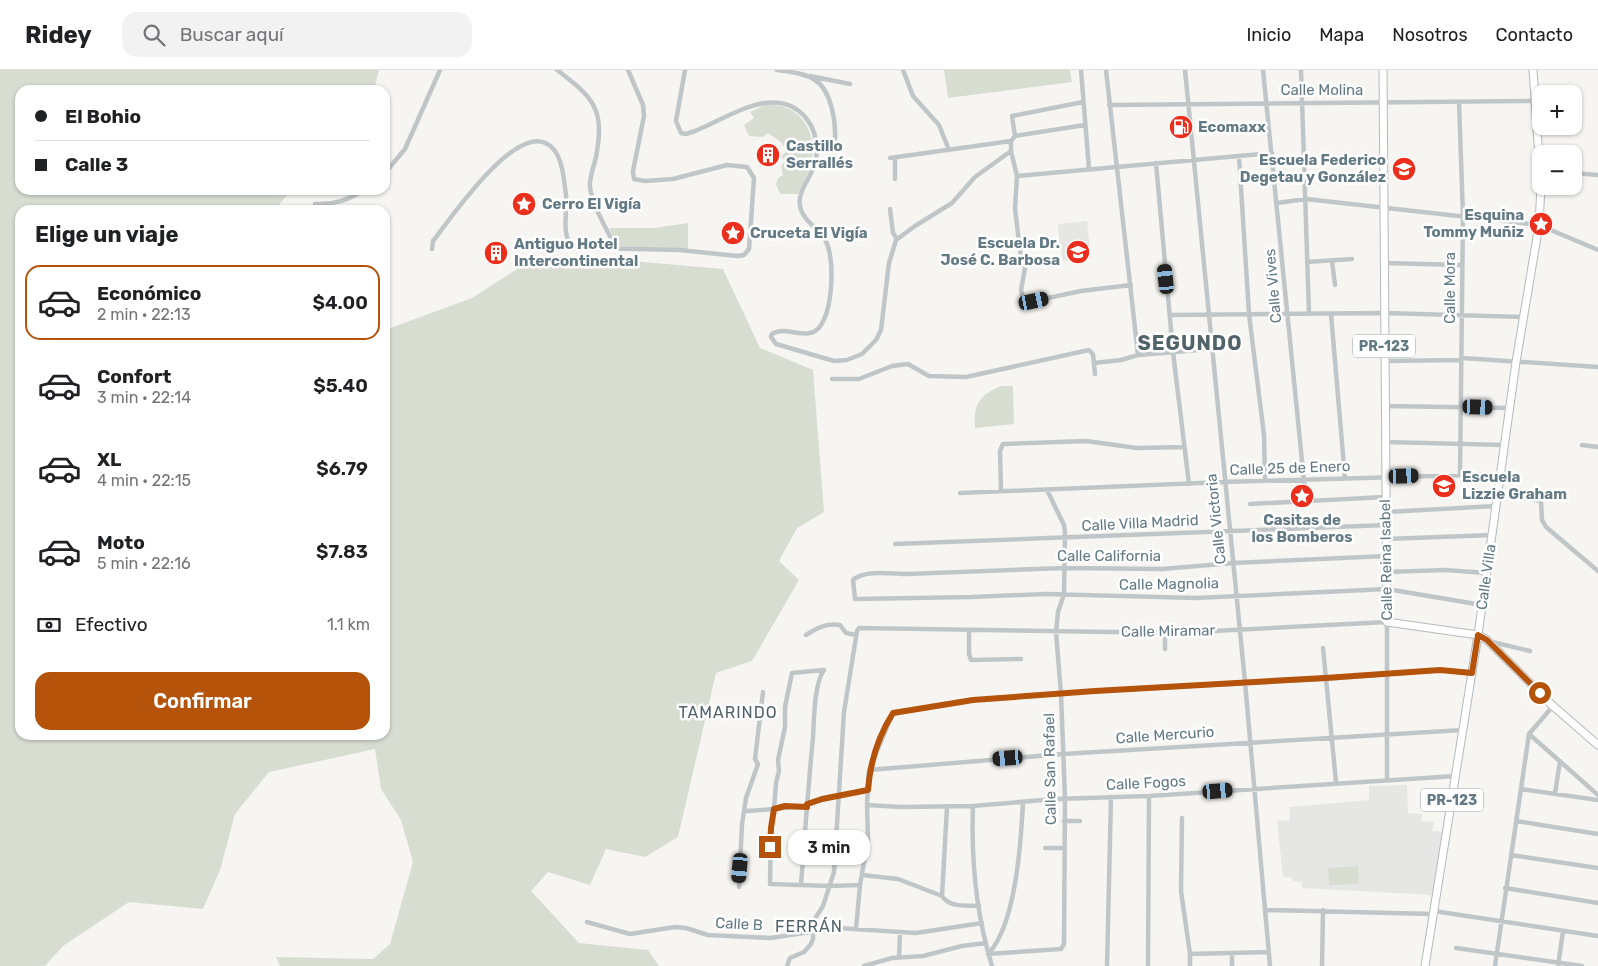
<!DOCTYPE html>
<html lang="es">
<head>
<meta charset="utf-8">
<style>
  body { margin:0; font-family:Rubik,sans-serif; background:#f2f2f2; color:#202124; height:100vh; display:flex; flex-direction:column; font-size:19px; white-space:nowrap }
  * { box-sizing:border-box; margin:0 }
  p { font-size:16px; color:#757577 }
  .icon { flex:none; width:28px; height:28px; fill:none; stroke:currentColor; stroke-width:2; stroke-linecap:round; stroke-linejoin:round }
  .map { position:relative; flex:1; overflow:hidden }
  .sheet { position:absolute; left:15px; top:135px; width:375px; height:535px; display:flex; flex-direction:column; background:#fff; border-radius:15px; box-shadow:0 1px 4px #0004 }
  .sheet>* { flex:none }
  .banner { position:absolute; left:15px; top:15px; width:375px; height:110px; border-radius:15px; box-shadow:0 1px 4px #0004; display:grid; align-content:center; height:110px; padding:0 20px; background:#fff }
  .buttons { position:absolute; left:1532px; top:15px; display:grid; gap:10px }
  .buttons a { display:grid; place-items:center; width:50px; height:50px; border-radius:10px; background:#fff; box-shadow:0 1px 4px #0004; font-size:25px }
  .end { position:absolute; width:22px; height:22px; margin:-11px; border:6px solid #b45309; background:#fff; box-shadow:0 0 0 2px #fff }
  .from { border-radius:50% }
  .bubble { position:absolute; height:35px; border-radius:15px; background:#fff; box-shadow:0 1px 4px #0004; font-size:16px; font-weight:600; line-height:35px; text-align:center }
  .car { position:absolute; width:15px; height:30px; margin:-15px -8px; border-radius:6px; box-shadow:0 0 4px 1px #0007; background:linear-gradient(#222 24%,#8ab4d8 0 40%,#222 0 76%,#8ab4d8 0 86%,#222 0) }
  .banner b { display:flex; align-items:center; gap:18px; height:48px; font-size:19px }
  .banner b+b { border-top:1px solid #e0e0e0 }
  .banner i { width:12px; height:12px; background:#202124 }
  ul { padding:0; list-style:none }
  li { display:flex; align-items:center; gap:15px; height:75px; margin:0 10px 8px; padding:0 10px; border:2px solid transparent; border-radius:15px }
  li div { flex:1 }
  li b { display:block; font-size:19px }
  li em { font-style:normal; font-weight:600 }
  li.active { border-color:#b45309 }
  li>.icon { width:45px; height:45px; stroke-width:1.5 }
  h2 { padding:0 20px; font-size:22px; line-height:60px }
  .pay { display:flex; align-items:center; gap:12px; height:55px; padding:0 20px; font-size:19px }
  .pay p { margin-inline-start:auto }
  .cta { display:flex; gap:10px; margin-top:auto; padding:10px 20px }
  .cta a { flex:1; height:58px; border-radius:15px; background:#b45309; color:#fff; font-size:20px; font-weight:600; line-height:58px; text-align:center }
  header { display:flex; align-items:center; gap:30px; box-sizing:border-box; height:70px; padding:0 25px; background:#fff; border-bottom:1px solid #e0e0e0 }
  header strong { font-size:24px }
  nav { display:flex; gap:28px; margin-inline-start:auto; font-size:18px }
  .search { width:350px; height:45px; background:#f2f2f2; display:flex; align-items:center; gap:12px; box-sizing:border-box; padding:0 18px; border-radius:15px; color:#757577; font-size:19px }
  .map>svg:first-child { display:block }
</style>
</head>
<body>
<header>
<strong>Ridey</strong>
<div class="search"><svg class="icon" aria-label="search" viewBox="0 0 24 24"><circle cx="10" cy="10" r="6"/><path d="M15 15l6 6"/></svg>Buscar aquí</div>
<nav><a>Inicio</a><a>Mapa</a><a>Nosotros</a><a>Contacto</a></nav>
</header>
<div class="map">
<svg width="1598" height="896" viewBox="0 0 1598 896">
  <rect width="100%" height="100%" fill="#f6f5f2"/>
  <path fill="#e6e7e5" d="M1087,151L1091,188L1063,191L1061,179H1055L1054,169L1059,168L1058,154Z
    M1407,715L1408,743L1422,744L1421,751L1434,752L1432,761L1444,762L1433,825L1302,818V812L1293,811V808L1283,807L1277,751L1290,750L1289,737L1369,730V716Z"/>
  <path fill="#d8ddd2" d="M0,0H379L374,20H20V120H292L274,140H20V665H385V260L472,228L531,190L632,191L723,199L760,278L813,300L824,442L797,458L779,491L799,510L752,591L716,603L678,767L645,787L606,779L590,815L548,802L531,821L579,873L648,880L659,896H280L276,887L373,889L390,874L413,792L401,750L381,719L375,679L269,702L235,744L220,800L203,839L129,832L63,876L45,896H0Z
    M944,0H1070L1072,12L948,28Z
    M765,35C800,32 819,63 811,95C808,105 802,115 798,124H780L776,114L778,108L783,105L781,96L785,91L781,86L786,82L782,73L768,63L763,67L749,66L744,55L754,48L750,42Z
    M688,153V179L618,176L609,158H654Z
    M1001,316H1013L1014,354L975,358C973,334 980,325 1001,316Z
    M1358,796L1359,814L1329,815L1328,798Z"/>
  <g fill="none" stroke-linecap="round" stroke-linejoin="round">
    <g stroke="#b4babc" stroke-width="9">
      <path id="primary" d="M1383,0L1387,552L1478,565L1487,570L1553,636L1598,675
        M1533,0L1541,116
        M1425,896L1478,565L1516,292L1539,155L1541,116"/>
    </g>
    <path stroke="#c0c6c8" stroke-width="4.5" d="M557,0C594,28 605,39 596,87C594,96 589,108 590,117C592,136 608,161 616,178
      M685,0L676,51L681,63L686,64L695,61C728,48 776,12 806,48C816,60 818,74 816,90C813,106 797,120 800,136C802,149 816,157 823,166C836,185 833,236 821,255C809,274 786,254 772,264L771,267L776,274L834,291L847,290L862,284L876,270L881,260L889,193L896,170L915,156L952,133L975,107L1011,81
      M777,0C790,2 804,3 815,10C831,20 836,51 835,69
      M903,0L913,26L939,55L949,80
      M1081,0L1089,99
      M1106,0L1138,285
      M1185,0L1245,612L1270,896
      M1263,0L1306,431
      M1301,0L1309,244
      M810,6L850,14
      M1459,32L1463,146L1460,404
      M1109,35L1535,31
      M1015,66L1012,46L1083,32
      M1011,71V81L1017,106L1015,138L1020,181L1025,198L1021,220L1023,228L1034,231L1081,221L1131,215
      M1239,86L1249,244L1264,365L1265,411
      M890,88L1011,71L1015,66L1085,55
      M1156,93L1173,282L1189,414
      M385,103L405,79L440,0
      M1574,103L1598,105
      M1017,106L1272,83
      M895,109V88
      M1277,133L1306,129L1539,155L1598,180
      M315,134C334,135 348,130 364,120
      M890,139L893,163L897,169
      M432,179L433,171C449,151 524,38 555,81C563,92 564,112 566,125C568,139 561,163 571,174L593,178L680,180L737,186L744,185L749,179L754,108L747,97L727,95L673,109L645,111L634,109L633,101L644,46L643,35L628,0
      M1332,191L1335,215
      M1307,192L1352,189
      M1384,193L1462,195
      M1331,244L1345,408
      M1170,245L1384,243L1523,247
      M1367,273H1384
      M1462,288L1598,297
      M1384,291L1461,290
      M1094,293L1121,290L1138,285L1211,279
      M832,309H859L892,296L908,294L929,306L966,307L1089,280L1093,284L1095,304
      M1385,336L1511,338
      M1385,372L1505,375
      M1582,375L1598,377
      M1001,421L1000,381L1003,374L1086,371L1137,378L1184,377
      M960,423L1224,412L1501,404
      M1498,424L1541,431L1542,450L1546,457L1598,501
      M1250,434L1385,427
      M1386,442L1496,436
      M1386,469L1492,465
      M895,474L1386,455
      M1386,486L1233,493L1162,499L1065,498L908,504C892,504 865,499 853,510L855,529L971,527L1046,524L1196,528L1387,519L1482,535
      M1387,502L1445,500L1487,503
      M969,561V584L971,590L1021,589
      M1165,563V579
      M806,565C817,558 826,553 840,555L846,563L856,565
      M1488,571L1530,581
      M1323,578L1336,712
      M824,600L792,603L785,637V657L778,690L779,701L776,713L774,739L771,758L770,814L829,816L860,815
      M1529,664L1598,725
      M869,700L1063,684L1463,660
      M1521,719L1598,730
      M1555,724L1560,691
      M807,735L830,727L868,720
      M867,735L901,737L973,736L1055,729L1149,726L1456,706
      M973,736C971,790 976,844 992,896
      M744,741C765,741 785,736 807,737
      M1182,748L1181,821L1190,884V896
      M1064,751H1080
      M1516,751L1598,764
      M1045,778H1064
      M1511,785L1598,798
      M862,805L898,809L942,826C950,838 965,835 979,836
      M801,814C805,765 808,717 813,668C814,650 814,614 824,600
      M739,817L742,754L746,728L758,694L755,689L763,622
      M1505,818L1598,833
      M942,826L947,737
      M1266,840L1433,844
      M1434,841L1598,866
      M587,852L630,864L675,857L686,858L708,865L770,868L838,858L916,863L982,853
      M856,859L860,815L868,769L867,735L869,700L893,643L973,630L1095,621L1325,609L1440,600L1472,603
      M1456,878L1582,896
      M988,884L1061,879L1064,874L1065,729L1061,624L1056,562L1058,542L1064,524L1065,462L1064,455L1047,420
      M988,884C1016,855 1021,772 1023,732
      M1190,884L1269,882
      M899,888L900,863
      M787,896L790,888L804,882L811,874L813,869L814,850L823,836L834,802L844,642L857,561L859,558L1174,563L1387,552V709
      M864,896L892,888L923,886L962,876L986,873
      M1107,896L1111,727
      M1148,896L1149,726
      M1232,896V884
      M1322,896L1323,840
      M1495,896L1529,664L1553,636
      M1558,896L1563,861"/>
    <use href="#primary" stroke="#fff" stroke-width="7"/>
  </g>
  <g fill="none" stroke-linecap="round" stroke-linejoin="round">
    <path stroke="#b45309" stroke-width="6" d="M770,777L771,758L774,739L785,736L807,737V734L822,729L868,720C870,693 879,665 893,643L973,630L1095,621L1325,608L1440,600L1472,603L1478,565L1487,570L1540,623"/>
  </g>
  <defs>
    <g id="fuel-disc" transform="scale(1.25)"><circle r="9.5" fill="#eb2f1c" stroke="#fff"/><path d="M-5.5-6h7V0h2V4h1.3V-2.5L3-4.5l.8-.8L6-3V5H2.5V1h-1V6h-7ZM-4.2-4.7v3.2H.2V-4.7Z" fill="#fff"/></g>
    <g id="building-disc" transform="scale(1.25)"><circle r="9.5" fill="#eb2f1c" stroke="#fff"/><path d="M-4-6H4V6H1V3H-1V6H-4ZM-2.5-4.3h1.7v1.8h-1.7ZM.8-4.3h1.7v1.8H.8ZM-2.5-1h1.7V.8h-1.7ZM.8-1h1.7V.8H.8Z" fill="#fff"/></g>
    <g id="school-disc" transform="scale(1.25)"><circle r="9.5" fill="#eb2f1c" stroke="#fff"/><path d="M0-5L7-2L0 1L-7-2ZM-4 1L0 2.5L4 1V4Q0 6-4 4Z" fill="#fff"/></g>
    <g id="sight-disc" transform="scale(1.25)"><circle r="9.5" fill="#eb2f1c" stroke="#fff"/><path d="M0-6L1.8-2.2L6-1.7L2.9 1.2L3.7 5.4L0 3.3L-3.7 5.4L-2.9 1.2L-6-1.7L-1.8-2.2Z" fill="#fff"/></g>
  </defs>
  <g fill-rule="evenodd">
    <use href="#fuel-disc" x="1181" y="57"/>
    <use href="#building-disc" x="768" y="85"/>
    <use href="#school-disc" x="1404" y="99"/>
    <use href="#sight-disc" x="524" y="134"/>
    <use href="#sight-disc" x="1541" y="154"/>
    <use href="#sight-disc" x="733" y="163"/>
    <use href="#school-disc" x="1078" y="182"/>
    <use href="#building-disc" x="496" y="183"/>
    <use href="#school-disc" x="1444" y="416"/>
    <use href="#sight-disc" x="1302" y="426"/>
  </g>
  <g text-anchor="middle" stroke-width="5" stroke-linejoin="round" paint-order="stroke">
    <g fill="#fff" stroke="#92a2a9" stroke-width="1">
      <rect x="1353" y="264.5" width="62" height="23" rx="4"/>
      <rect x="1421" y="718.5" width="62" height="23" rx="4"/>
    </g>
    <g font-size="14" font-weight="bold" fill="#637a84">
      <text x="1384" y="281">PR-123</text>
      <text x="1452" y="735">PR-123</text>
    </g>
    <g font-size="15" fill="#637a84" stroke="#fff">
      <text x="1322" y="25">Calle Molina</text>
      <text transform="translate(1273 216) rotate(-95)" y="5">Calle Vives</text>
      <text transform="translate(1450 218) rotate(-90)" y="5">Calle Mora</text>
      <text transform="translate(1290 398) rotate(-2)" y="5">Calle 25 de Enero</text>
      <text transform="translate(1216 449) rotate(-96)" y="5">Calle Victoria</text>
      <text transform="translate(1140 453) rotate(-3)" y="5">Calle Villa Madrid</text>
      <text x="1109" y="491">Calle California</text>
      <text transform="translate(1386 490) rotate(-91)" y="5">Calle Reina Isabel</text>
      <text transform="translate(1486 507) rotate(-82)" y="5">Calle Villa</text>
      <text transform="translate(1169 514) rotate(-1)" y="5">Calle Magnolia</text>
      <text transform="translate(1168 561) rotate(-1)" y="5">Calle Miramar</text>
      <text transform="translate(1165 665) rotate(-4)" y="5">Calle Mercurio</text>
      <text transform="translate(1050 699) rotate(-91)" y="5">Calle San Rafael</text>
      <text transform="translate(1146 713) rotate(-3)" y="5">Calle Fogos</text>
      <text transform="translate(739 854) rotate(3)" y="5">Calle B</text>
    </g>
    <g font-size="15" font-weight="bold" fill="#637a84" stroke="#fff" text-anchor="start">
      <text x="1198" y="62">Ecomaxx</text>
      <text x="786" y="81">Castillo<tspan x="786" dy="17">Serrallés</tspan></text>
      <text x="1386" y="95" text-anchor="end">Escuela Federico<tspan x="1386" dy="17">Degetau y González</tspan></text>
      <text x="542" y="139">Cerro El Vigía</text>
      <text x="1524" y="150" text-anchor="end">Esquina<tspan x="1524" dy="17">Tommy Muñiz</tspan></text>
      <text x="750" y="168">Cruceta El Vigía</text>
      <text x="1060" y="178" text-anchor="end">Escuela Dr.<tspan x="1060" dy="17">José C. Barbosa</tspan></text>
      <text x="514" y="179">Antiguo Hotel<tspan x="514" dy="17">Intercontinental</tspan></text>
      <text x="1462" y="412">Escuela<tspan x="1462" dy="17">Lizzie Graham</tspan></text>
      <text x="1302" y="455" text-anchor="middle">Casitas de<tspan x="1302" dy="17">los Bomberos</tspan></text>
    </g>
    <g font-size="16" letter-spacing="1" fill="#516269" stroke="#fff">
      <text x="728" y="648">TAMARINDO</text>
      <text x="809" y="862">FERRÁN</text>
    </g>
    <g font-size="20" font-weight="bold" letter-spacing="1" fill="#516269" stroke="#fff">
      <text x="1190" y="280">SEGUNDO</text>
    </g>
  </g>
</svg>
<div class="buttons">
<a>+</a>
<a>−</a>
</div>
<i class="end from" style="left:1540px;top:623px"></i>
<i class="end" style="left:770px;top:777px"></i>
<div class="bubble" style="left:788px;top:760px;width:82px">3 min</div>
<i class="car" style="left:1166px;top:209px;rotate:354deg"></i>
<i class="car" style="left:1034px;top:231px;rotate:78deg"></i>
<i class="car" style="left:1478px;top:337px;rotate:92deg"></i>
<i class="car" style="left:1404px;top:406px;rotate:88deg"></i>
<i class="car" style="left:1008px;top:688px;rotate:265deg"></i>
<i class="car" style="left:1218px;top:721px;rotate:85deg"></i>
<i class="car" style="left:740px;top:798px;rotate:185deg"></i>
<div class="banner">
<b><i class="from"></i>El Bohio</b>
<b><i></i>Calle 3</b>
</div>
<section class="sheet">
<h2>Elige un viaje</h2>
<ul>
<li class="active"><svg class="icon" aria-label="car" viewBox="0 0 24 24"><path d="M5 17H2v-5l4-1 3-4h7l3 4 3 1v5h-3M9 17h6M6 11h13"/><circle cx="7" cy="17" r="2"/><circle cx="17" cy="17" r="2"/></svg><div><b>Económico</b><p>2 min · 22:13</p></div><em>$4.00</em></li>
<li><svg class="icon" aria-label="car" viewBox="0 0 24 24"><path d="M5 17H2v-5l4-1 3-4h7l3 4 3 1v5h-3M9 17h6M6 11h13"/><circle cx="7" cy="17" r="2"/><circle cx="17" cy="17" r="2"/></svg><div><b>Confort</b><p>3 min · 22:14</p></div><em>$5.40</em></li>
<li><svg class="icon" aria-label="car" viewBox="0 0 24 24"><path d="M5 17H2v-5l4-1 3-4h7l3 4 3 1v5h-3M9 17h6M6 11h13"/><circle cx="7" cy="17" r="2"/><circle cx="17" cy="17" r="2"/></svg><div><b>XL</b><p>4 min · 22:15</p></div><em>$6.79</em></li>
<li><svg class="icon" aria-label="car" viewBox="0 0 24 24"><path d="M5 17H2v-5l4-1 3-4h7l3 4 3 1v5h-3M9 17h6M6 11h13"/><circle cx="7" cy="17" r="2"/><circle cx="17" cy="17" r="2"/></svg><div><b>Moto</b><p>5 min · 22:16</p></div><em>$7.83</em></li>
</ul>
<div class="pay"><svg class="icon" aria-label="cash" viewBox="0 0 24 24"><path d="M3 7h18v10H3z"/><circle cx="12" cy="12" r="2"/></svg>Efectivo<p>1.1 km</p></div>
<div class="cta"><a>Confirmar</a></div>
</section>
</div>
</body>
</html>
